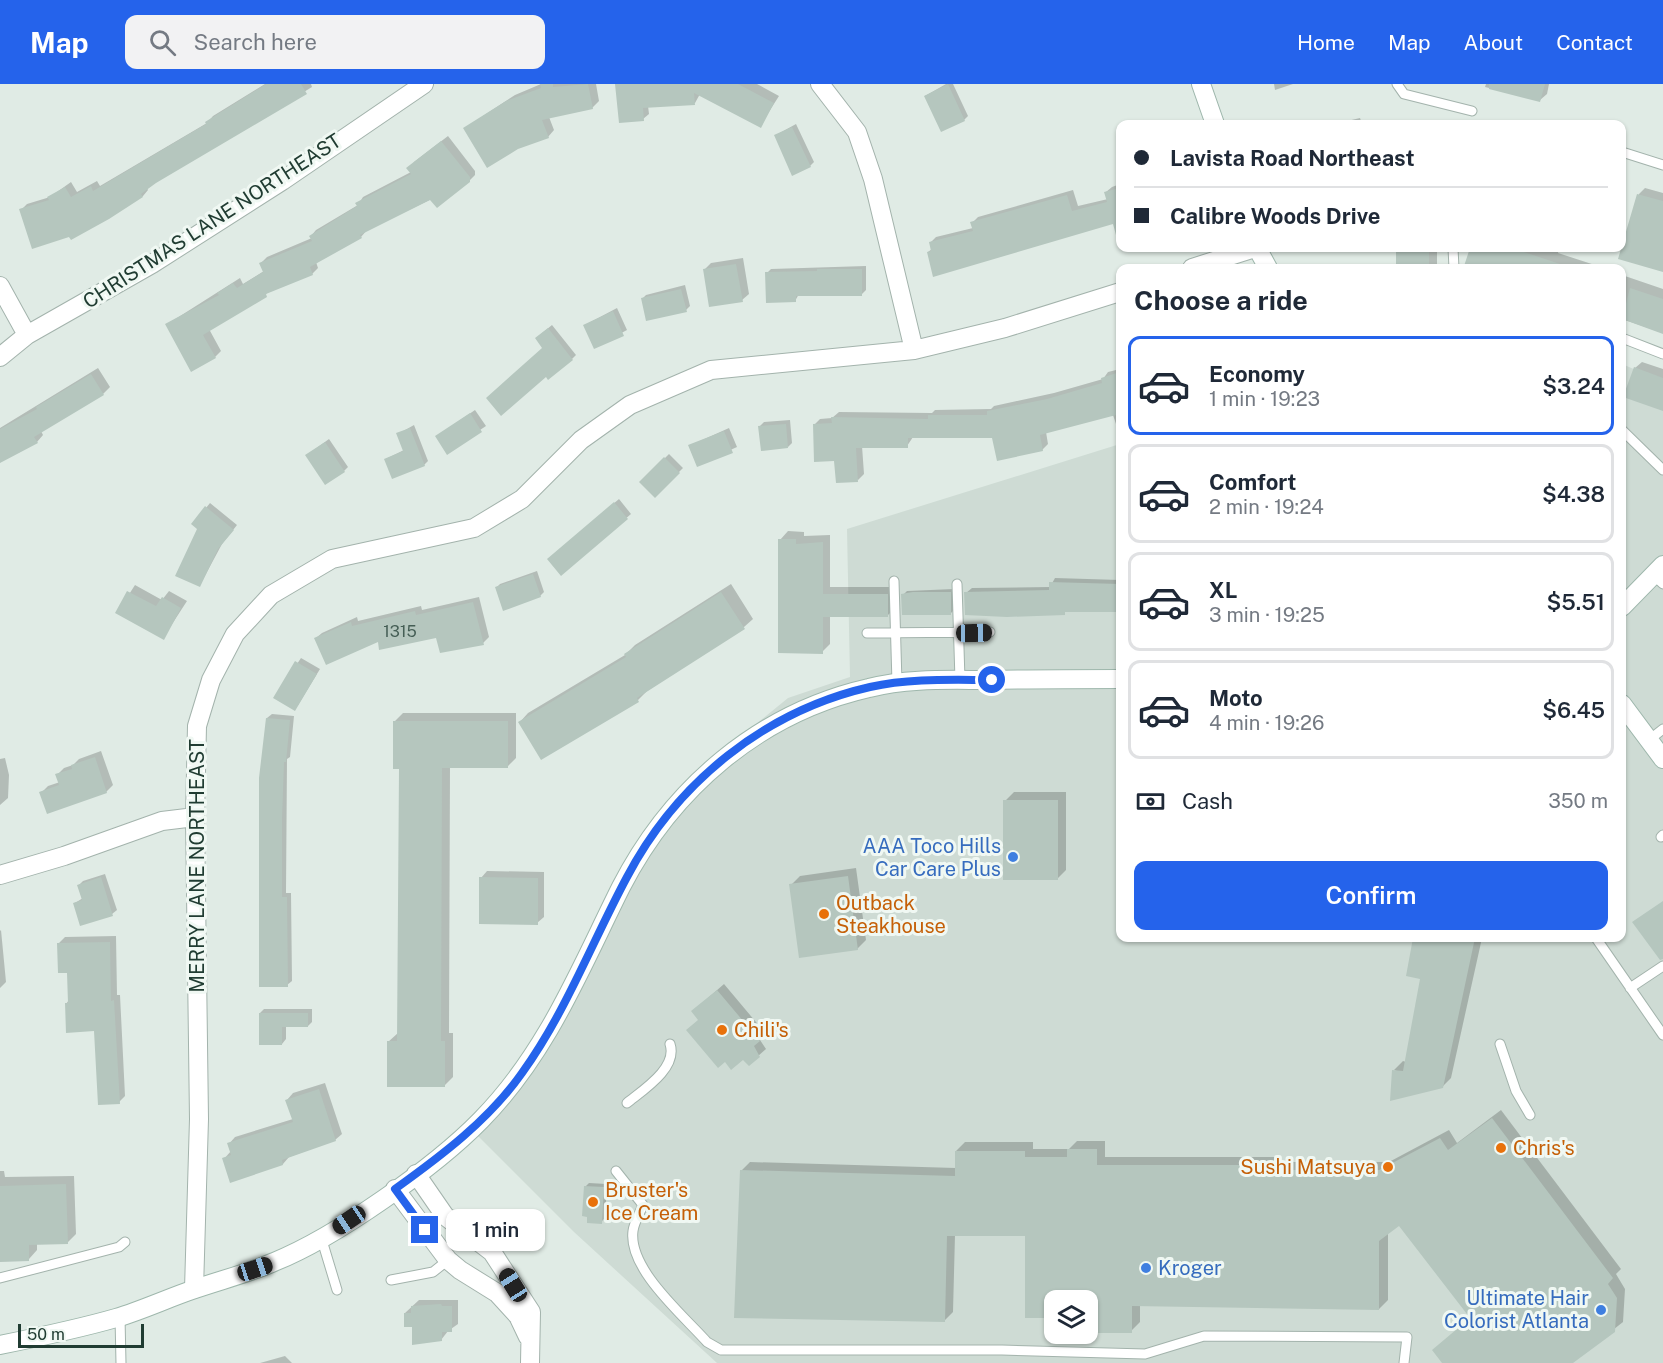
<!DOCTYPE html>
<html lang="en">
<head>
<meta charset="utf-8">
<style>
  body { margin:0; font-family:"Public Sans",sans-serif; background:#f2f2f3; color:#1f2937; height:100vh; display:flex; flex-direction:column; font-size:22px; white-space:nowrap }
  * { box-sizing:border-box; margin:0 }
  p { font-size:20px; color:#747a83 }
  .icon { flex:none; width:33px; height:33px; fill:none; stroke:currentColor; stroke-width:2; stroke-linecap:round; stroke-linejoin:round }
  .map { position:relative; flex:1; overflow:hidden }
  .panel { position:absolute; left:1116px; top:180px; width:510px; height:678px; display:flex; flex-direction:column; background:#fff; border-radius:12px; box-shadow:0 2px 4px #0004 }
  .panel>* { flex:none }
  .banner { position:absolute; left:1116px; top:36px; width:510px; height:132px; border-radius:12px; box-shadow:0 2px 4px #0004; display:grid; align-content:center; height:132px; padding:0 18px; background:#fff }
  .tools { position:absolute; left:1044px; top:1206px; display:grid; gap:12px }
  .tools a { display:grid; place-items:center; width:54px; height:54px; border-radius:12px; background:#fff; box-shadow:0 2px 4px #0004; font-size:30px }
  .scale { position:absolute; left:18px; bottom:15px; width:126px; box-sizing:border-box; padding-left:6px; border:3px solid #203c32; border-top:0; font-size:16px; line-height:21px; white-space:nowrap; color:#203c32; -webkit-text-stroke:4px #f0f8f3; paint-order:stroke }
  .end { position:absolute; width:27px; height:27px; margin:-14px; border:8px solid #2563eb; background:#fff; box-shadow:0 0 0 3px #fff }
  .from { border-radius:50% }
  .bubble { position:absolute; height:42px; border-radius:12px; background:#fff; box-shadow:0 2px 4px #0004; font-size:20px; font-weight:600; line-height:42px; text-align:center }
  .car { position:absolute; width:18px; height:36px; margin:-18px -9px; border-radius:8px; box-shadow:0 0 4px 2px #0007; background:linear-gradient(#222 24%,#8ab4d8 0 40%,#222 0 76%,#8ab4d8 0 86%,#222 0) }
  .banner b { display:flex; align-items:center; gap:21px; height:57px; font-size:22px }
  .banner b+b { border-top:2px solid #e0e1e3 }
  .banner i { width:15px; height:15px; background:#1f2937 }
  ul { padding:0; list-style:none }
  li { display:flex; align-items:center; gap:18px; height:99px; margin:0 12px 9px; padding:0 6px; border:3px solid #e0e1e3; border-radius:12px }
  li div { flex:1 }
  li b { display:block; font-size:22px }
  li em { font-style:normal; font-weight:600 }
  li.current { border-color:#2563eb }
  li>.icon { width:54px; height:54px; stroke-width:1.5 }
  h2 { padding:0 18px; font-size:27px; line-height:72px }
  .pay { display:flex; align-items:center; gap:15px; height:66px; padding:0 18px; font-size:22px }
  .pay p { margin-inline-start:auto }
  .cta { display:flex; gap:12px; margin-top:auto; padding:12px 18px }
  .cta a { flex:1; height:69px; border-radius:12px; background:#2563eb; color:#fff; font-size:24px; font-weight:600; line-height:69px; text-align:center }
  header { display:flex; align-items:center; gap:36px; box-sizing:border-box; height:84px; padding:0 30px; background:#2563eb; color:#fff }
  header strong { font-size:28px }
  nav { display:flex; gap:33px; margin-inline-start:auto; font-size:21px }
  .search { width:420px; height:54px; background:#f2f2f3; display:flex; align-items:center; gap:15px; box-sizing:border-box; padding:0 21px; border-radius:12px; color:#747a83; font-size:22px }
  .map>svg:first-child { display:block }
</style>
</head>
<body>
<header>
<strong>Map</strong>
<div class="search"><svg class="icon" aria-label="search" viewBox="0 0 24 24"><circle cx="10" cy="10" r="6"/><path d="M15 15l6 6"/></svg>Search here</div>
<nav><a>Home</a><a>Map</a><a>About</a><a>Contact</a></nav>
</header>
<div class="map">
<svg width="1663" height="1279" viewBox="0 0 1663 1279">
  <rect width="100%" height="100%" fill="#e0ebe5"/>
  <path fill="#cedbd4" fill-rule="evenodd" d="M1622,280L1636,286L1663,310V1279H717L574,1148L469,1043L562,932L644,749L728,663L788,614L850,593L847,445L1120,360V854H1622ZM1054,1216H1088V1250H1054Z"/>
  <path fill="#0003" d="M265,0H311L312,3L156,98L147,104L148,106L143,112L71,154L21,126L27,120L50,113L71,98L77,108L97,97L100,102L207,39L213,32Z
    M596,0L599,17L592,24L549,33L554,46L548,53L465,44L515,11L541,0Z
    M616,0H716L700,10L695,19L648,22L649,30L643,35Z
    M727,0H757L779,12L760,42Z
    M946,0H953L968,32L964,36L925,12Z
    M1274,0H1293L1275,6Z
    M1486,0H1549L1547,10L1540,16L1485,3Z
    M1360,34L1362,40H1355L1361,39V36L1335,40Z
    M796,40L814,78L810,82L776,51Z
    M448,52L475,87V91L469,97L367,146L361,153L316,178L318,184L312,190L272,206L209,245L221,267L215,273L166,241L240,194L243,200L264,187L261,179L267,173L312,154L311,152L316,146L358,121L363,113L411,88L414,78Z
    M1120,100V136L934,191L928,168L932,165L930,159L936,153L973,144L972,139L978,133L1073,106L1078,122L1108,115L1106,108L1112,103Z
    M1645,104L1663,109V186L1620,174L1639,110Z
    M1398,164H1437V184H1398Z
    M1472,164H1559L1558,169L1604,184H1477L1466,181Z
    M743,174L749,210L742,216L704,186L711,179Z
    M866,182V206L862,210H799L795,217L767,189L771,185Z
    M1622,191L1663,205V249L1622,235Z
    M685,201L690,222L686,226L642,215L646,211Z
    M617,224L627,246L595,263L585,241Z
    M552,241L576,271L572,275L544,263L541,250Z
    M1642,278L1663,285V326L1635,284Z
    M98,284L110,303L103,310L41,347L43,351L37,358L0,377V344Z
    M1120,285V342L1117,343L1113,331L1046,348L1048,360L1042,366L993,352L913,353L907,362H862L864,390L858,396L836,376L814,341L820,335L832,334L839,328L932,329L935,326L991,325L994,322L1054,309L1103,295L1108,288Z
    M475,326L486,342L447,368L437,352Z
    M790,336L792,359L788,363L760,342L764,338Z
    M414,341L428,377L424,381L386,375L404,366L398,350Z
    M729,344L737,363L697,381L689,362Z
    M329,355L348,383L344,387L307,371Z
    M669,370L683,384L655,412L641,398Z
    M619,415L631,430L561,490L553,471Z
    M210,419L237,441L222,460L200,501L199,444L193,440Z
    M788,447L804,448V452L830,451V503H895L896,523L888,531H830V560L822,568L780,456Z
    M537,487L544,508L540,512L496,504L500,500Z
    M1055,494L1120,496V526H1067L1064,529L966,509L972,504L1050,503Z
    M731,500L753,535L744,543L647,607L638,616L542,674L520,638L528,629L625,571L635,561Z
    M135,501L162,516L169,507L187,517L163,554L117,529Z
    M954,505L955,525L951,529L903,511L907,507Z
    M479,513L489,553L483,559L437,552L379,556L316,554L322,549L357,533L358,537L421,522L422,526Z
    M301,574L320,585L298,621L275,613Z
    M403,629H516V674L507,683H450L449,949H453V993L445,1001L388,958L398,949L400,683L394,638Z
    M272,630L294,632L290,673L287,675L286,809H291L292,897L287,901L267,634Z
    M101,667L113,701L106,708L41,709L48,702L60,698L57,691L64,684L73,681L79,675Z
    M5,674L9,691L8,714L0,721V675Z
    M1014,708H1066V786L1057,795L1005,717Z
    M856,784L866,856L857,865L791,801L800,792Z
    M487,787L544,788V833L537,839L481,794Z
    M105,790L117,826L112,830L75,819L83,814L79,801L83,797Z
    M1,846L6,898L0,904V847Z
    M116,852L117,911H120L125,1012L119,1018L95,946L66,920L69,916V887L59,859L65,853Z
    M1414,854H1482L1451,994L1442,1003L1394,986L1403,977L1406,978L1422,893L1408,891Z
    M724,900L766,950L760,956L766,965L749,980L700,921Z
    M264,925H312V938L308,942H286V955L282,960L260,929Z
    M325,999L342,1050L335,1056L289,1073L283,1080L224,1075L231,1067L229,1060L235,1053L293,1035L287,1016L293,1009Z
    M1501,1026L1621,1185L1616,1190L1625,1205L1623,1238L1571,1279H1444L1471,1233L1400,1140L1388,1149V1216L1379,1225L1140,1221V1238L1131,1247H1088V1216H1054V1232H1027V1151H955L953,1228L944,1237L741,1087L750,1078L956,1084V1067L965,1058H1033V1065H1069L1077,1057H1105V1073H1276V1078H1389L1449,1046L1457,1059Z
    M0,1087H4L5,1093L74,1092L76,1150L67,1159H37V1166L29,1175L0,1176Z
    M589,1099L607,1100L605,1134L601,1138L585,1103Z
    M419,1216H458V1240L448,1247L441,1256L414,1242L405,1229Z
    M285,1272L292,1279H260Z"/>
  <path fill="#b5c6be" d="M266,0H301L307,10L156,99L141,110L143,113L109,135L71,156L69,153L32,165L19,125L49,116L47,113L65,103L71,113L91,102L93,107L206,40L205,38Z
    M540,0H553V3L588,0L593,25L542,36L549,54L518,65L487,84L463,44L506,17L541,4Z
    M615,0H738L774,19L761,44L694,9L695,21L643,24L644,37L619,39Z
    M948,0L965,37L941,48L924,12Z
    M1489,0H1545L1540,18L1489,5Z
    M792,43L811,83L792,92L774,51Z
    M441,57L470,93V98L437,124L430,116L360,151L362,154L310,183L313,191L266,210L267,213L203,251L216,274L191,288L165,240L219,211L217,209L233,199L237,204L263,188L259,179L312,157L309,152L357,122L355,119L411,90L406,84Z
    M1120,104V150L1116,151L1113,140L933,193L927,168L931,167L929,158L973,147L970,138L1067,111L1072,127L1107,118L1104,108Z
    M1637,110L1663,117V188L1618,175Z
    M1396,164H1429V184H1396Z
    M1470,164H1512L1566,182V184H1472L1464,182Z
    M736,180L743,218L709,223L703,185Z
    M817,185H862V212H796V218L766,219L765,188L817,187Z
    M1630,204L1663,215V250L1622,235Z
    M681,205L687,228L646,237L641,214Z
    M613,227L624,252L594,265L583,241Z
    M548,244L573,276L548,296L546,293L501,332L486,314L542,264L535,254Z
    M1634,283L1663,294V327L1623,313Z
    M1120,288V330L1040,351L1043,367L997,377L992,354H908V364H856L858,398L836,399L834,377L814,378L813,340L832,339L831,333L928,335V331H987V327L1047,315L1102,299L1101,294Z
    M91,290L104,311L34,353L38,359L0,379V345L37,325L36,323Z
    M470,329L482,348L447,371L435,352Z
    M786,340L788,364L761,367L758,342Z
    M410,344L425,382L392,395L384,375L403,367L396,349Z
    M724,347L733,369L697,383L688,361Z
    M325,358L345,388L325,401L305,371Z
    M664,373L680,389L655,414L639,398Z
    M614,418L628,435L561,492L547,475Z
    M205,422L234,446L218,465L200,503L175,492L197,445L191,440Z
    M778,455H796V460L823,458V510H888V533H823V570L778,569Z
    M533,490L541,513L503,527L495,503Z
    M1049,498L1120,500V528H1065V531L1007,533L965,531L964,508L1049,506Z
    M127,507L156,522L162,513L181,524L164,556L115,529Z
    M721,508L745,545L637,614L639,618L541,676L518,638L626,573L624,570Z
    M913,508H951V531H902L901,510Z
    M473,518L484,561L440,569L436,554L379,566L378,558L326,581L314,554L351,538L352,542L415,527L416,531Z
    M295,577L317,590L295,627L273,614Z
    M266,634L290,636L286,678H284L282,735V813H287L288,903H259V694Z
    M393,637H508V684H442L441,957H445V1003H387V957H397L399,685H393Z
    M95,673L107,709L47,730L39,708L59,701L55,690L72,685L71,681Z
    M1003,716H1058V796H1003Z
    M848,792L858,866L799,874L789,800Z
    M101,793L113,832L80,842L73,819L82,816L77,801Z
    M479,793L538,794V841L479,840Z
    M1663,817V875L1660,876L1632,838Z
    M1413,854H1475L1443,1004L1390,1017L1392,986L1403,987L1420,895L1406,892Z
    M110,858L111,917L114,916L120,1020L98,1021L94,947L66,949L65,919H68L67,889H58L57,859Z
    M717,906L760,957L754,962L760,973L749,982L743,976L731,986L725,978L718,984L686,946L698,936L691,927Z
    M259,929H308V943H282V961H259Z
    M319,1005L336,1057L282,1076L283,1081L230,1099L222,1074L231,1071L227,1059L293,1038L285,1016Z
    M1492,1034L1613,1194L1608,1200L1617,1214L1615,1248L1573,1279H1442L1432,1266L1470,1234L1399,1142L1379,1157V1226L1132,1222V1249H1088V1216H1054V1234H1025V1152H947L945,1238L734,1234L740,1086L955,1092V1067H1025V1073H1067V1065H1097V1081H1268V1086H1379L1440,1054L1448,1066Z
    M66,1100L68,1160L29,1161V1177L0,1178V1102Z
    M584,1102L604,1103L602,1140L587,1139V1133L582,1132Z
    M441,1220L442,1222H452V1248H442V1257L412,1261V1243H404V1229H411V1222Z"/>
  <g fill="none" stroke-linecap="round" stroke-linejoin="round">
    <g stroke="#a3b3ac" stroke-width="11">
      <path id="service" d="M1397,0L1404,10L1472,27
        M1622,68L1663,81
        M1453,164L1454,184
        M1622,254L1663,270
        M1622,346L1663,386
        M1653,491L1663,500
        M894,497L897,599
        M957,500L960,596
        M867,549L990,548
        M1649,656L1663,645
        M1661,753L1663,751
        M1596,854L1663,951
        M1630,904L1663,882
        M1500,960L1516,1007L1530,1031
        M627,1019C643,1006 678,984 670,960
        M616,1087L643,1121C640,1129 634,1138 633,1147C628,1185 683,1231 707,1258L721,1266H1002L1145,1270L1204,1252L1407,1253L1404,1279
        M321,1153L337,1206
        M0,1194L119,1163L125,1158
        M391,1196L433,1188L448,1176
        M120,1233L121,1279"/>
    </g>
    <g stroke="#a3b3ac" stroke-width="20">
      <path id="minor" d="M820,0L857,48L873,95L914,266
        M1192,184L1255,164
        M0,202L27,251
        M0,273L27,251L152,180L282,97L424,0
        M0,791L64,772L162,737L195,733
        M416,1090L445,1132L492,1168L531,1228L530,1279
        M395,1105L448,1176L460,1186L497,1209L518,1232L528,1253
        M194,1205L199,1035L195,733L197,642L211,596L235,550L271,511L332,475L474,444L522,415L581,356L630,321L711,286L914,266L1005,244L1120,208"/>
    </g>
    <g stroke="#9eb7ac" stroke-width="20">
      <path id="secondary" d="M1201,0L1215,40
        M1257,164L1268,184
        M1622,523L1663,481
        M1622,620L1663,675
        M0,1261C39,1253 78,1245 116,1234C143,1226 168,1214 195,1205C221,1196 249,1189 274,1178C336,1153 435,1083 481,1036C547,969 580,885 621,803C672,704 759,629 869,604C907,594 948,596 987,596C1032,595 1076,595 1120,595"/>
    </g>
    <use href="#service" stroke="#fff" stroke-width="9"/>
    <use href="#minor" stroke="#fff" stroke-width="18"/>
    <use href="#secondary" stroke="#fff" stroke-width="18"/>
  </g>
  <g fill="none" stroke-linecap="round" stroke-linejoin="round">
    <path stroke="#2563eb" stroke-width="8" d="M425,1146L395,1105C441,1072 489,1036 522,989C566,928 592,858 627,793C677,698 765,627 870,603C910,594 952,596 992,596"/>
  </g>
  <g fill="#3f7fe0" stroke="#f0f8f3" stroke-width="2">
    <circle cx="1013" cy="773" r="6"/>
    <circle cx="1146" cy="1184" r="6"/>
    <circle cx="1601" cy="1226" r="6"/>
  </g>
  <g fill="#e8710a" stroke="#f0f8f3" stroke-width="2">
    <circle cx="824" cy="830" r="6"/>
    <circle cx="722" cy="946" r="6"/>
    <circle cx="1501" cy="1064" r="6"/>
    <circle cx="1388" cy="1083" r="6"/>
    <circle cx="593" cy="1118" r="6"/>
  </g>
  <g text-anchor="middle" stroke-width="6" stroke-linejoin="round" paint-order="stroke">
    <g font-size="16" fill="#455e55">
      <text x="400" y="553">1315</text>
    </g>
    <g font-size="20" fill="#203c32" stroke="#f0f8f3">
      <text transform="translate(212 137) rotate(-33)" y="7">CHRISTMAS LANE NORTHEAST</text>
      <text transform="translate(197 782) rotate(-90)" y="7">MERRY LANE NORTHEAST</text>
    </g>
    <g font-size="20" fill="#366cbe" stroke="#f0f8f3" text-anchor="end">
      <text x="1001" y="769">AAA Toco Hills<tspan x="1001" dy="23">Car Care Plus</tspan></text>
      <text x="1158" y="1191" text-anchor="start">Kroger</text>
      <text x="1589" y="1221">Ultimate Hair<tspan x="1589" dy="23">Colorist Atlanta</tspan></text>
    </g>
    <g font-size="20" fill="#c56008" stroke="#f0f8f3" text-anchor="start">
      <text x="836" y="826">Outback<tspan x="836" dy="23">Steakhouse</tspan></text>
      <text x="734" y="953">Chili's</text>
      <text x="1513" y="1071">Chris's</text>
      <text x="1376" y="1090" text-anchor="end">Sushi Matsuya</text>
      <text x="605" y="1113">Bruster's<tspan x="605" dy="23">Ice Cream</tspan></text>
    </g>
  </g>
</svg>
<div class="tools">
<a><svg class="icon" aria-label="layers" viewBox="0 0 24 24"><path d="M12 4l9 5-9 5-9-5zM3 14l9 5 9-5"/></svg></a>
</div>
<div class="scale">50 m</div>
<i class="end from" style="left:992px;top:596px"></i>
<i class="end" style="left:425px;top:1146px"></i>
<div class="bubble" style="left:446px;top:1125px;width:99px">1 min</div>
<i class="car" style="left:974px;top:549px;rotate:89deg"></i>
<i class="car" style="left:349px;top:1136px;rotate:236deg"></i>
<i class="car" style="left:255px;top:1185px;rotate:72deg"></i>
<i class="car" style="left:513px;top:1201px;rotate:328deg"></i>
<div class="banner">
<b><i class="from"></i>Lavista Road Northeast</b>
<b><i></i>Calibre Woods Drive</b>
</div>
<section class="panel">
<h2>Choose a ride</h2>
<ul>
<li class="current"><svg class="icon" aria-label="car" viewBox="0 0 24 24"><path d="M5 17H2v-5l4-1 3-4h7l3 4 3 1v5h-3M9 17h6M6 11h13"/><circle cx="7" cy="17" r="2"/><circle cx="17" cy="17" r="2"/></svg><div><b>Economy</b><p>1 min · 19:23</p></div><em>$3.24</em></li>
<li><svg class="icon" aria-label="car" viewBox="0 0 24 24"><path d="M5 17H2v-5l4-1 3-4h7l3 4 3 1v5h-3M9 17h6M6 11h13"/><circle cx="7" cy="17" r="2"/><circle cx="17" cy="17" r="2"/></svg><div><b>Comfort</b><p>2 min · 19:24</p></div><em>$4.38</em></li>
<li><svg class="icon" aria-label="car" viewBox="0 0 24 24"><path d="M5 17H2v-5l4-1 3-4h7l3 4 3 1v5h-3M9 17h6M6 11h13"/><circle cx="7" cy="17" r="2"/><circle cx="17" cy="17" r="2"/></svg><div><b>XL</b><p>3 min · 19:25</p></div><em>$5.51</em></li>
<li><svg class="icon" aria-label="car" viewBox="0 0 24 24"><path d="M5 17H2v-5l4-1 3-4h7l3 4 3 1v5h-3M9 17h6M6 11h13"/><circle cx="7" cy="17" r="2"/><circle cx="17" cy="17" r="2"/></svg><div><b>Moto</b><p>4 min · 19:26</p></div><em>$6.45</em></li>
</ul>
<div class="pay"><svg class="icon" aria-label="cash" viewBox="0 0 24 24"><path d="M3 7h18v10H3z"/><circle cx="12" cy="12" r="2"/></svg>Cash<p>350 m</p></div>
<div class="cta"><a>Confirm</a></div>
</section>
</div>
</body>
</html>
